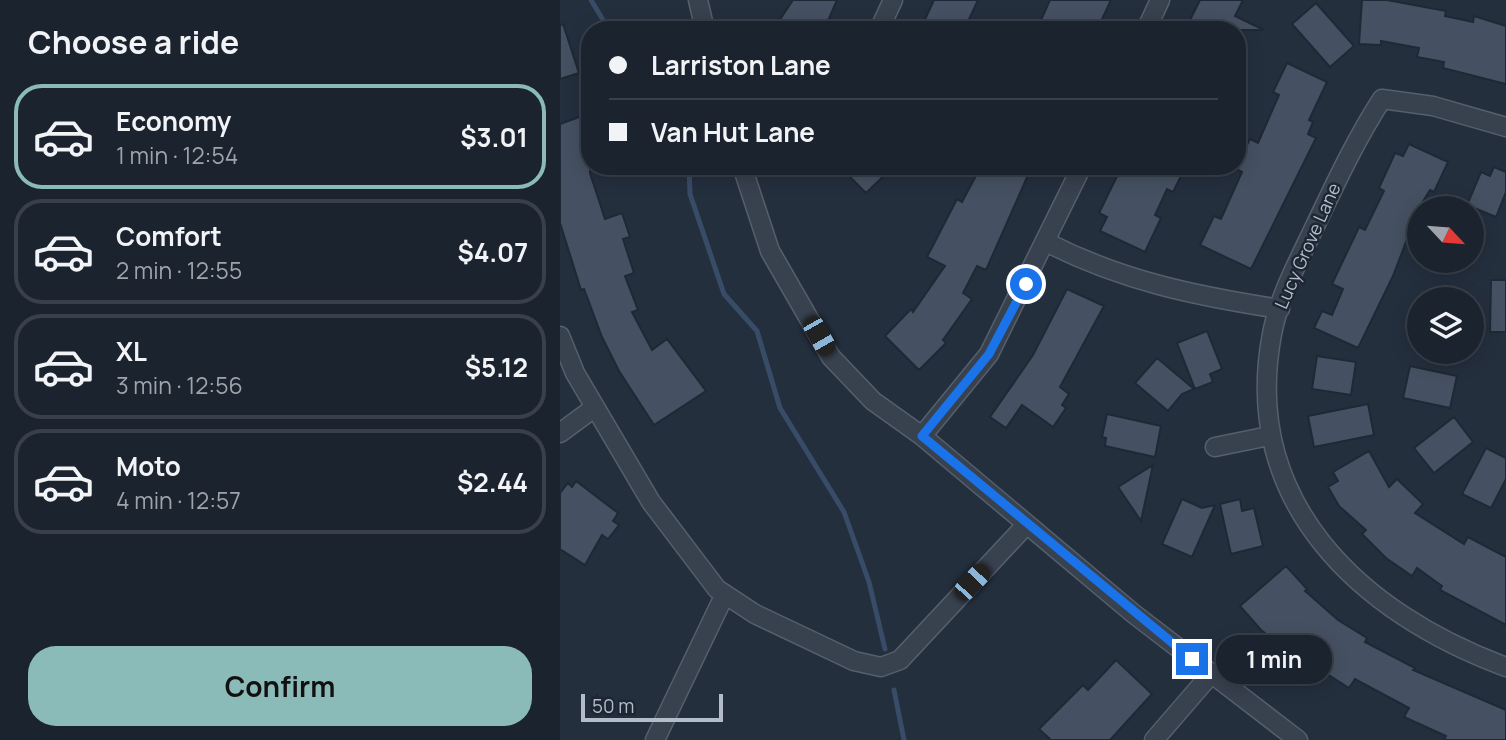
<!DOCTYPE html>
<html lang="en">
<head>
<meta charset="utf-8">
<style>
  body { margin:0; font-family:Manrope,sans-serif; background:#282f3a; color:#f1f3f6; height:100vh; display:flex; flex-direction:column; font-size:26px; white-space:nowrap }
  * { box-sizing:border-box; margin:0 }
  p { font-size:23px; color:#a0a4aa }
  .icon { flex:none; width:38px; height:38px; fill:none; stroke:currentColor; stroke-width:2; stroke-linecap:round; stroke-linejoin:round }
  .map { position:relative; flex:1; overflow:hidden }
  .side { display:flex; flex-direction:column; background:#1b232e; width:560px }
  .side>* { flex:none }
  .banner { position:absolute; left:21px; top:21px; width:665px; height:154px; border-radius:28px; box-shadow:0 4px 18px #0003,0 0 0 2px #39404a; display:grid; align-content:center; height:154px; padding:0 28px; background:#1b232e }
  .needle { width:46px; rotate:116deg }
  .fabs { position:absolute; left:847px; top:196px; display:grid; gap:14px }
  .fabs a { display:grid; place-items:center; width:77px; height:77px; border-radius:50%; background:#1b232e; box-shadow:0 4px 18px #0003,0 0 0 2px #39404a; font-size:35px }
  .scale { position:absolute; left:21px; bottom:18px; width:142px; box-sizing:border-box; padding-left:7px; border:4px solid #b4bcc9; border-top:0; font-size:19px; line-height:24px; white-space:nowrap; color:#b4bcc9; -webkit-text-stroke:5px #1d2633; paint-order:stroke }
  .end { position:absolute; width:32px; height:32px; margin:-16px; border:9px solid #1a73e8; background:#fff; box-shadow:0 0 0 4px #fff }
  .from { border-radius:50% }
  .bubble { position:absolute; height:49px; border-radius:24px; background:#1b232e; box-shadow:0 4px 18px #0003,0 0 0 2px #39404a; font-size:23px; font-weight:700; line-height:49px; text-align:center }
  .car { position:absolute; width:21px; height:42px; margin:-21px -10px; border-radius:9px; box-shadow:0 0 5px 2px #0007; background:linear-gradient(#222 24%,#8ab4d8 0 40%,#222 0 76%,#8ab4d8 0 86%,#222 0) }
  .banner b { display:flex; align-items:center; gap:24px; height:66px; font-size:26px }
  .banner b+b { border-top:2px solid #39404a }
  .banner i { width:18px; height:18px; background:#f1f3f6 }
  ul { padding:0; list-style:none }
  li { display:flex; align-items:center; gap:21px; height:105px; margin:0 14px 10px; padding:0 14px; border:4px solid #39404a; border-radius:28px }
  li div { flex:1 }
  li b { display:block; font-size:26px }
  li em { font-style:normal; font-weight:700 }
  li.current { border-color:#8bbbb9 }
  li>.icon { width:63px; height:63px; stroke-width:1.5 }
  h2 { padding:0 28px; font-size:32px; line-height:84px }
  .cta { display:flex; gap:14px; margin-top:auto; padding:14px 28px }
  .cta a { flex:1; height:80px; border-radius:28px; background:#8bbbb9; color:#111; font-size:28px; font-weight:700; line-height:80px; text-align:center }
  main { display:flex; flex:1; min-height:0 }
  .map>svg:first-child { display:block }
</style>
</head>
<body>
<main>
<section class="side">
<h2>Choose a ride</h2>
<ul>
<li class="current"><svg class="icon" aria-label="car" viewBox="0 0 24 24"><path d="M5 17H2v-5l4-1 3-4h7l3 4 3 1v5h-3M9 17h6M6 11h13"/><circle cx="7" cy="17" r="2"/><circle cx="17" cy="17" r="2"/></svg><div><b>Economy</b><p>1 min · 12:54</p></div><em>$3.01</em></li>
<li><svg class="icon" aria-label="car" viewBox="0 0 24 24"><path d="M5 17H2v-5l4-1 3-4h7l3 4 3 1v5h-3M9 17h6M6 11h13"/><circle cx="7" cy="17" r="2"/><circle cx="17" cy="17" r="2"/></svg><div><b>Comfort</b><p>2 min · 12:55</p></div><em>$4.07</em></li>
<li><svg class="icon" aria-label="car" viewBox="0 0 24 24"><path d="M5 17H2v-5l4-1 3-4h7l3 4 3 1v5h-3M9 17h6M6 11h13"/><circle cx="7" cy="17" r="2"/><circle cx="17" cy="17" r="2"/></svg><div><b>XL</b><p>3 min · 12:56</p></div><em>$5.12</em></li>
<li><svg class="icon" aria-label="car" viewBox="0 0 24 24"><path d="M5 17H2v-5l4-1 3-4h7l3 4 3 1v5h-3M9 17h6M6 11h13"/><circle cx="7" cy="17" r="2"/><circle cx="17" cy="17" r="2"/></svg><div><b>Moto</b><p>4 min · 12:57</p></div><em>$2.44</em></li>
</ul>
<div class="cta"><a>Confirm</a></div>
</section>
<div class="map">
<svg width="946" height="740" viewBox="0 0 946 740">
  <rect width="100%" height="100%" fill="#242f3e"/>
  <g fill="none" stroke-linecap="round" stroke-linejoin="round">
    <path stroke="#394c67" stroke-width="5" d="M31,0L49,30
      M129,166L130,194L164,294L197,331L220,408L284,512L309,582L325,649
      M334,690L344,740"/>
  </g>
  <path fill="#455162" stroke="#1f2835" stroke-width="2" d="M233,0H277L264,30H213Z
    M374,0H418L404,30H360Z
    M490,0H551L537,30H501L481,20Z
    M640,0H683L675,16L704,30H625Z
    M802,0H827L886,11L885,16L913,22L914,16L946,26V84L883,68L884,62L857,57L859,48L821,41V45L799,44Z
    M756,3L794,46L770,67L732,24Z
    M3,24L19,73L0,79V25Z
    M727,63L767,82L749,120L753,122L748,134L756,138L691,269L640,245L654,216L661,219L682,172L675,168L690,139L698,143L719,95L713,92Z
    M30,113V173L45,219L62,213L70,237L63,239L74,273L65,276L78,310L72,312L92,350L107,339L146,391L94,425L59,371L42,337L24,289L21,290L0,223V124Z
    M849,144L888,162L874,192L870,190L859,208L833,276L798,348L754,328L762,311L772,315L783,289L772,284L799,227L805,230L824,191L819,188L835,153L843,156Z
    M279,166H334L306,193Z
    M421,166H472L426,270L417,266L403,293L412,299L383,340L386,343L359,370L325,336L351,309L353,312L385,266L367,257L397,199L402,202Z
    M562,166H626L613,192L607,189L595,215L601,218L585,252L540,231L547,217L539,213Z
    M934,167L946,172V192L936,217L907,205L921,172L930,176Z
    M931,280H946V332H930Z
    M507,289L544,306L500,387L509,394L502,405L506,408L493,427L462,405L446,428L430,417L473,355Z
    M647,331L662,369L650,374L653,382L635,389L617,343Z
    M757,356L796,362L791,395L752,389Z
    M597,358L634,389L622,394L608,411L575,383Z
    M850,366L897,376L890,408L843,398Z
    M808,404L814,435L754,447L748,416Z
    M547,414L601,426L595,457L545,446L546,438L542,437Z
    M894,417L913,442L874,473L854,448Z
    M926,448L946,458V479L931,508L902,494Z
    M809,451L829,487L837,479L863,504L855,513L904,544L908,537L946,557V625L880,590L882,586L857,568L852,576L826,558L802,534L806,530L779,506L768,487L778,481L773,472Z
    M593,465L581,521L558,487Z
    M16,481L58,513L53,521L59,525L48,539L42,535L25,565L0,549V493L8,483L12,487Z
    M622,499L642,508L655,505L632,557L602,544Z
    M680,499L682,511L694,508L703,546L671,554L660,504Z
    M726,566L747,589L745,591L778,620L807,638L805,642L855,668L853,670L946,710V740H884L886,736L844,717L849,708L795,679L789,688L745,660L743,663L701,630L680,606Z
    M556,660L592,694L550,740H491L479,729L523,685L528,690Z"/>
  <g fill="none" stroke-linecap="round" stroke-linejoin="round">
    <g stroke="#565f6c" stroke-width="21">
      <path id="street" d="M138,0L145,30
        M319,30L333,0
        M586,30L600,0
        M946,127L873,106L822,99C796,139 776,182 755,226C739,260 719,296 712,334C680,502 800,613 946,667
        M182,166L210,251L271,357L313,401L362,436L574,614L738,740
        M486,242C562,281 636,296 720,309
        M0,336L15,373L91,502L157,589L195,614L294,661L321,667L340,660L467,524
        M0,433L34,408
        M362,436L429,354L522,166
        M655,447L709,436
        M95,740L165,594
        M594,740L651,674"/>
    </g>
    <use href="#street" stroke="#38414e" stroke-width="18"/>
  </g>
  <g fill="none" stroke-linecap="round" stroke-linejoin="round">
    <path stroke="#1a73e8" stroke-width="9" d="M466,284L429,354L362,436L632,659"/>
  </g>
  <g text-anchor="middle" stroke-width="5" stroke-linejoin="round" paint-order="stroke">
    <g font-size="18" fill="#b4bcc9" stroke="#1d2633">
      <text transform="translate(748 246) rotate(-66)" y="6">Lucy Grove Lane</text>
    </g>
  </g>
</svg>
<div class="fabs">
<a><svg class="needle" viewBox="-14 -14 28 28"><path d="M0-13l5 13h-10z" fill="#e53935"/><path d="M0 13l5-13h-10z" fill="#a0a4aa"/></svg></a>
<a><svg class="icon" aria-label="layers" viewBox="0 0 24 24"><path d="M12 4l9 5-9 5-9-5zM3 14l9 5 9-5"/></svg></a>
</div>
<div class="scale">50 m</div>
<i class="end from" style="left:466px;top:284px"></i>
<i class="end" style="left:632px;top:659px"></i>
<div class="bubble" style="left:656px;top:635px;width:116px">1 min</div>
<i class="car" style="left:259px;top:336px;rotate:150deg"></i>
<i class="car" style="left:412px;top:582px;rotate:43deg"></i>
<div class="banner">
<b><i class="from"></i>Larriston Lane</b>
<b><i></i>Van Hut Lane</b>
</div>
</div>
</main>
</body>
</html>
